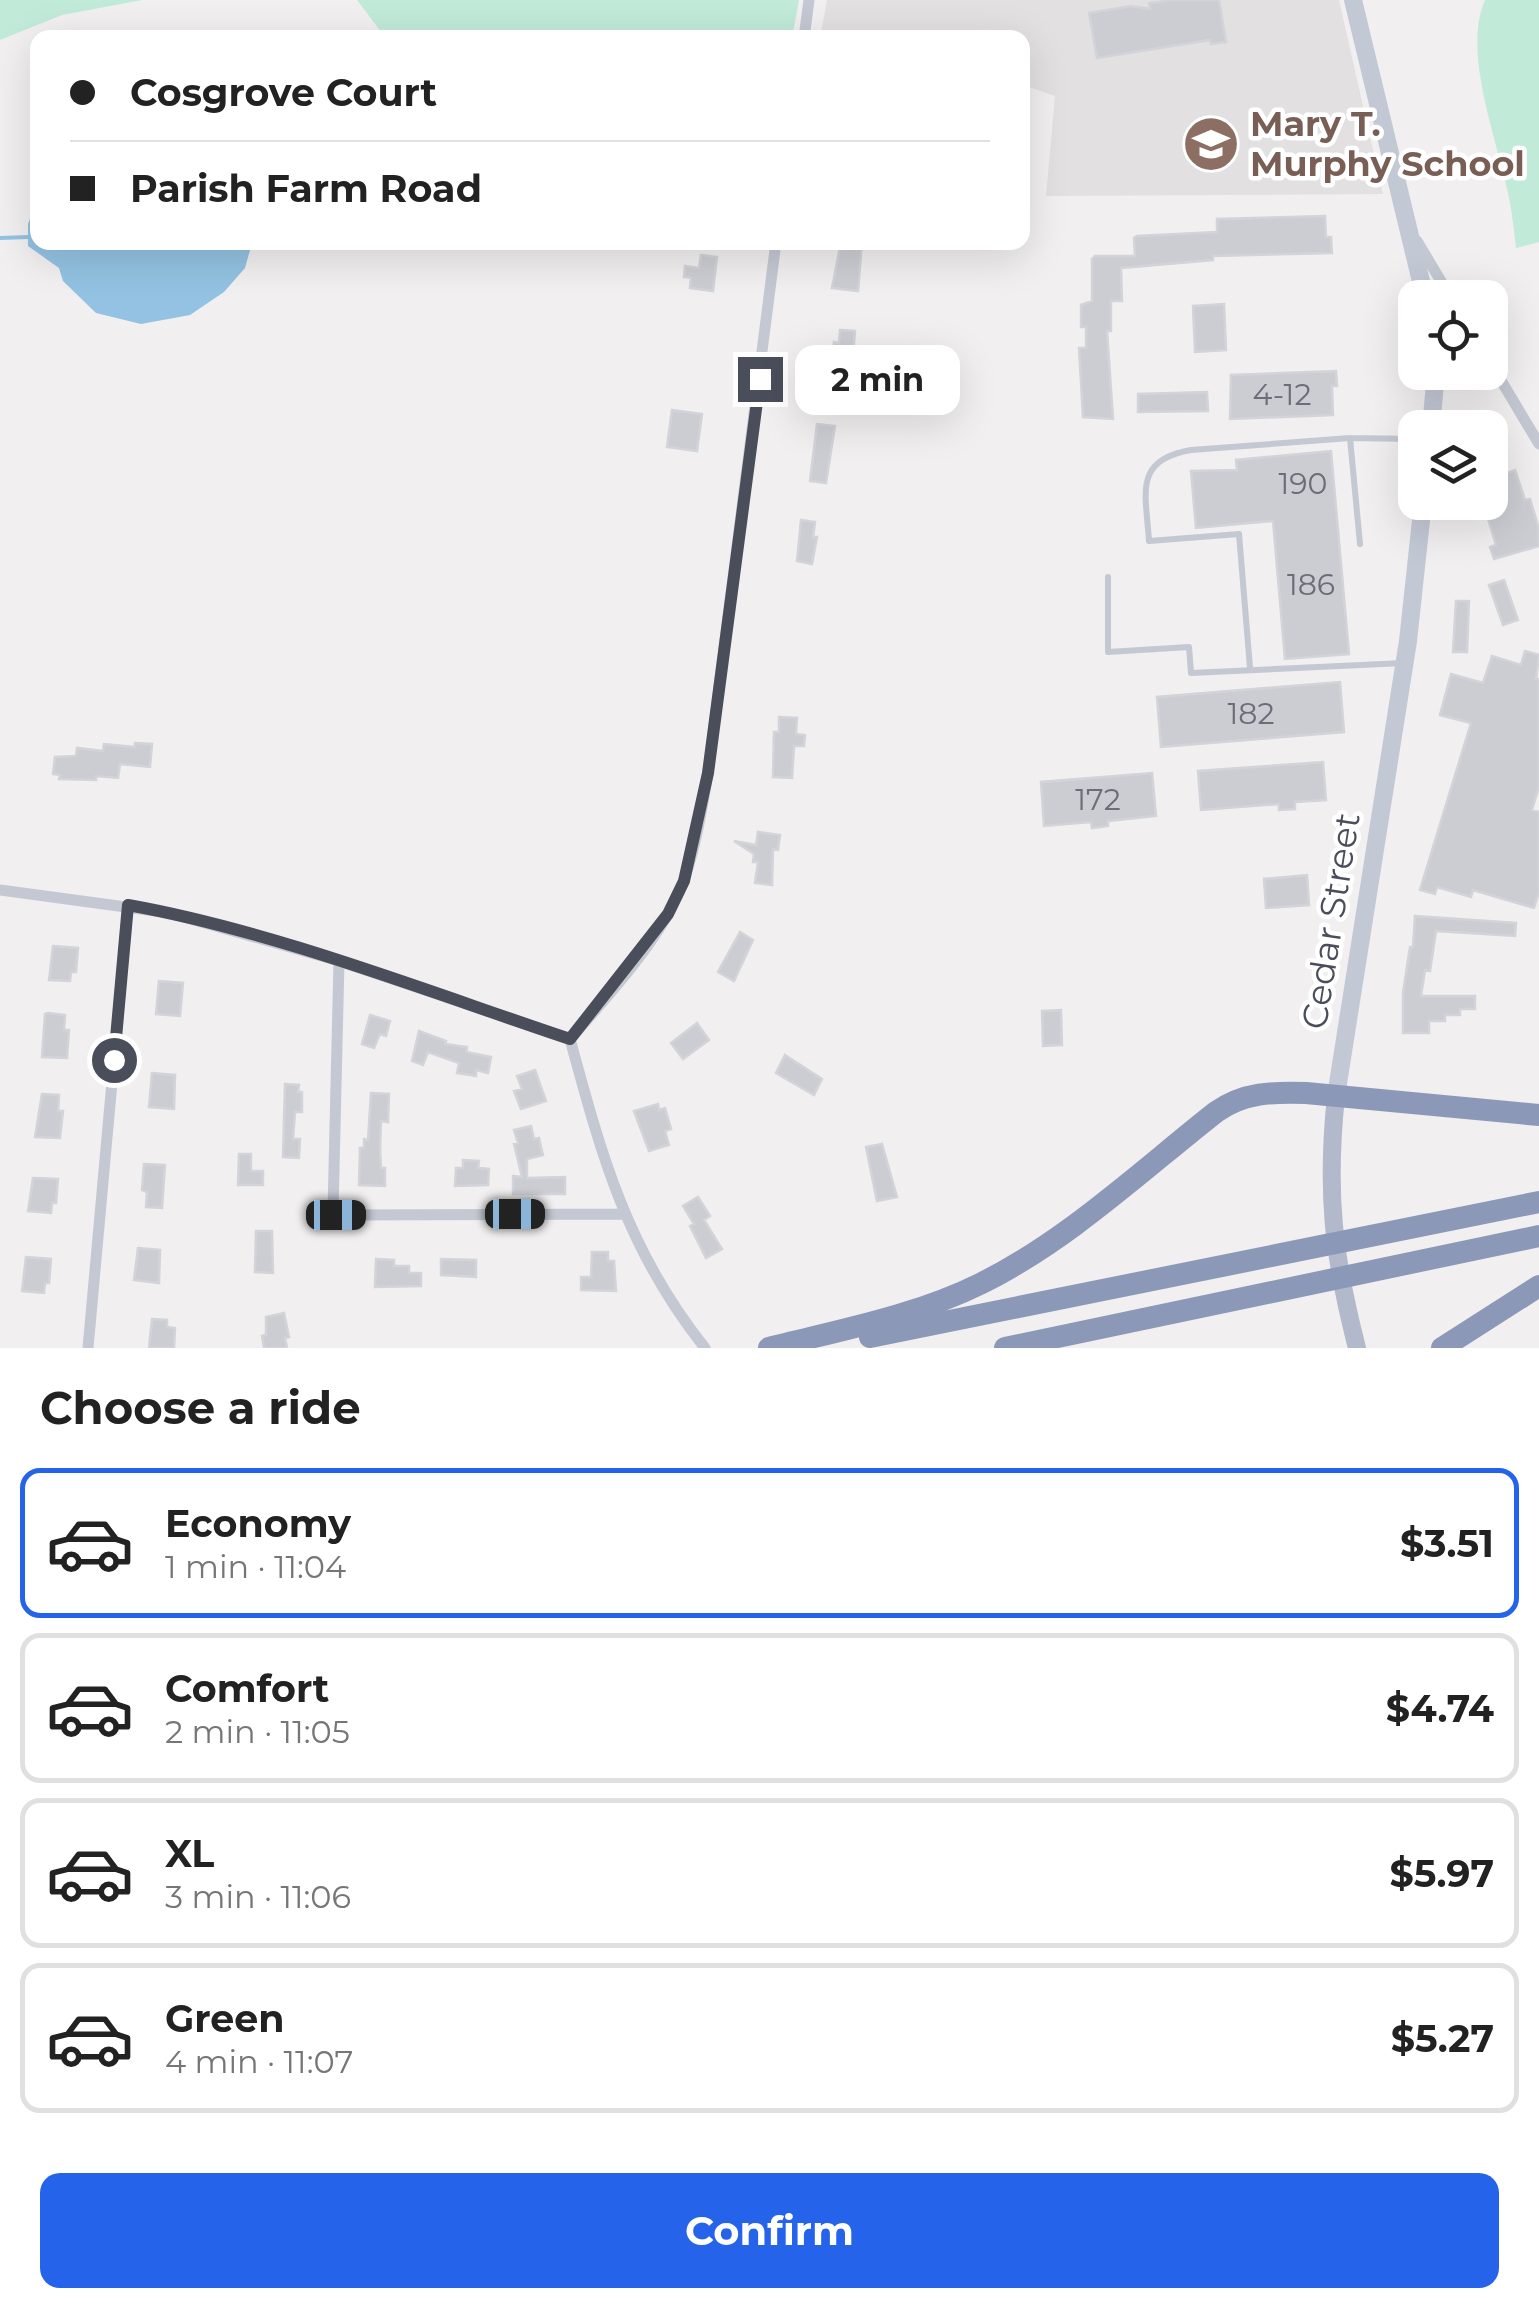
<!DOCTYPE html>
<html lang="en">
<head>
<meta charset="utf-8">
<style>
  body { margin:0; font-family:Montserrat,sans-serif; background:#f2f2f2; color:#222; height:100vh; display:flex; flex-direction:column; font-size:38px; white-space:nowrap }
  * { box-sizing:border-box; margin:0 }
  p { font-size:32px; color:#767676 }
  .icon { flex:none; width:55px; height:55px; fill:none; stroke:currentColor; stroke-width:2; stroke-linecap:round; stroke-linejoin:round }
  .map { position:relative; height:1348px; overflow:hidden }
  .side { display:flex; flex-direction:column; background:#fff; flex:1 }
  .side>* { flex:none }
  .banner { position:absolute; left:30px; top:30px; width:1000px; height:220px; border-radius:20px; box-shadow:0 10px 40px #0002; display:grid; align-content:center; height:220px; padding:0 40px; background:#fff }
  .buttons { position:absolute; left:1398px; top:280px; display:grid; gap:20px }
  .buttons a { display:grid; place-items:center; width:110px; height:110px; border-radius:20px; background:#fff; box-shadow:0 10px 40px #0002; font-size:50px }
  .end { position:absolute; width:45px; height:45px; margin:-22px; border:12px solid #494e5a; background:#fff; box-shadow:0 0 0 5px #fff }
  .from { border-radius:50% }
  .bubble { position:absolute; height:70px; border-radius:20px; background:#fff; box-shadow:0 10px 40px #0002; font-size:32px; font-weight:700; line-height:70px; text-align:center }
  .car { position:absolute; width:30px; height:60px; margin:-30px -15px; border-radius:12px; box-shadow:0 0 8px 2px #0007; background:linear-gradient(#222 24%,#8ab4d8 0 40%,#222 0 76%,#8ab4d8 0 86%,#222 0) }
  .banner b { display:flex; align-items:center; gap:35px; height:95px; font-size:38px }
  .banner b+b { border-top:2px solid #e0e0e0 }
  .banner i { width:25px; height:25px; background:#222 }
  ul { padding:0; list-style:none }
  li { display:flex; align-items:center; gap:30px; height:150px; margin:0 20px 15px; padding:0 20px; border:5px solid #e0e0e0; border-radius:20px }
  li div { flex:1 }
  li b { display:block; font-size:38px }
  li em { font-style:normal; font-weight:700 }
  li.on { border-color:#2563eb }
  li>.icon { width:90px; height:90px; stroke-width:1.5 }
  h2 { padding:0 40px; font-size:45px; line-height:120px }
  .cta { display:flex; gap:20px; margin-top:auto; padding:20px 40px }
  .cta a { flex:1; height:115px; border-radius:20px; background:#2563eb; color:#fff; font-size:40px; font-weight:700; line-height:115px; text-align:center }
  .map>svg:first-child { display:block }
</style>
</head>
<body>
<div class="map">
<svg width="1539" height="1348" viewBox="0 0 1539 1348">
  <rect width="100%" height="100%" fill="#f1efef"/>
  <path fill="#e2e0e0" d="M827,0H1339L1383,194L1046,196L1055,96L1023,85L1022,38H820Z"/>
  <path fill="#c1ead9" d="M0,0H142L62,15L0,40Z
    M357,0H799L792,38L385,37Z
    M1485,0H1539V242L1516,248C1514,230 1512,211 1508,193C1497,139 1462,52 1485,0Z"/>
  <path fill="#93c2e2" d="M37,201L38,242L252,243L245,268L224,292L190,315L141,324L96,313L63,281L59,268L28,246V224Z"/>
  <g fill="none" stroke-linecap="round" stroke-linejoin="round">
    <path stroke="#93c2e2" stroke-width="4" d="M0,238L28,237"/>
  </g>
  <path fill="#cccdd3" stroke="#d3d4d9" stroke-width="2.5" d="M1172,0H1219L1226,42L1211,44L1210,40L1097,58L1089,13L1131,6L1150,9L1149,3Z
    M1325,216L1326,237H1331L1332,253L1213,256V260L1121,268L1122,301H1111V331H1107L1113,419L1083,417L1079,348H1086V327H1081V305L1092,301V259L1095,256H1135L1134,238L1137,236L1217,232V219Z
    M841,242H862L858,291L832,288Z
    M701,255L717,257L713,291L690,288L691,278L684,277L685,266L699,268Z
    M1224,304L1226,350L1195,352L1193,306Z
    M840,330L855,331L852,366L832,364L834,342L839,343Z
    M1336,371L1337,386H1332L1333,415L1230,419L1231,375Z
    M1207,392L1208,411L1138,412V394Z
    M672,410L702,414L697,451L667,447Z
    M817,424L835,426L826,483L810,481Z
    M1331,451L1349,654L1285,659L1273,521L1196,528L1191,471L1237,470L1236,460Z
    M1515,470L1525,500L1530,499L1539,529V546L1494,559L1490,547L1496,545L1486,512L1490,511V479Z
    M801,520L815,522L813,537H817L812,564L797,561Z
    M1504,580L1518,620L1503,625L1489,585Z
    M1456,601H1469L1467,652H1453Z
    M1525,651L1539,655L1536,679H1539V786L1532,810L1539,812V892L1534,908L1473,890L1471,897L1437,887L1435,894L1420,890L1471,723L1440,715L1451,674L1483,683L1492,656L1521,665Z
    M1340,682L1344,732L1161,747L1157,697Z
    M779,717L797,718L796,734L805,735L804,746H794L792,778L773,777L774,732H779Z
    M135,743L152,744L150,767L120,764L118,778L96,776V780L59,779L60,775L53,774L55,757L76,756L77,748L103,751L104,744L135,747Z
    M1323,762L1326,800L1295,802V809L1279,810V804L1201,810L1198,771Z
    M1152,773L1156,816L1108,821V826L1092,828L1091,822L1044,826L1041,782Z
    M758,832L780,835L778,850L773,849L772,885L755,883L758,862H753L754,854L734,841L756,845Z
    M1307,875L1309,905L1266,908L1264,879Z
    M1415,916L1516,923L1515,936L1436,931L1430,971L1425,970L1421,996H1475V1009H1460V1015H1445V1021H1429V1033H1403V993L1410,947H1413Z
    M740,932L753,940L734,981L718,972Z
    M53,946L78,948L76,972H71L70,981L49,980Z
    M159,981L183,983L180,1016L156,1014Z
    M1061,1010L1062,1045L1043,1046L1042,1011Z
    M48,1013L65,1015L64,1030H69L67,1058L42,1057L45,1014Z
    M370,1015L390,1021L386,1036L380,1034L374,1048L362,1044Z
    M697,1023L709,1040L683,1059L671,1043Z
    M419,1031L446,1041L445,1044L467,1047L466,1052L491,1057L488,1073L476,1070V1076L457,1073L459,1063L428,1052L423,1065L412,1061Z
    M785,1055L822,1079L814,1095L776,1073Z
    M535,1070L546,1101L521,1109L514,1091L522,1089L517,1076Z
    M152,1073L175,1075L174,1109L149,1107Z
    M285,1084L299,1085L298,1092H302V1112H295L293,1139H300L299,1158L283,1157Z
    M371,1093L389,1094L388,1122L381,1121L380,1149L381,1168H385V1186L359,1185L360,1148H364V1139L368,1140Z
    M42,1094L59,1095L58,1111H63L60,1138L35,1137Z
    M658,1104L659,1110L665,1108L671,1129L665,1131L669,1145L649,1151L634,1111Z
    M531,1126L534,1139L539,1138L543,1155L527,1159V1178L565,1177V1194H513V1176L522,1177L514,1144L518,1143L514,1130Z
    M882,1144L897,1197L877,1201L866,1147Z
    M239,1154H251V1171H263V1185H238Z
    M463,1160L479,1161L478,1168L489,1169L488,1185L455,1186L456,1168H463Z
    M144,1164L165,1165L162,1208L146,1207L147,1192L142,1190Z
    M33,1178L58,1179L56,1203H52L51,1213L28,1211Z
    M698,1197L710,1216L704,1220L722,1249L706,1258L690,1226L694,1224L683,1206Z
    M256,1231H272L273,1273L255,1272Z
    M138,1248L160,1250L159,1283L134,1280Z
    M592,1252H608V1261H614L616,1291L581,1290V1277H591Z
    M26,1257L51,1259L49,1283H45L44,1293L22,1291Z
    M376,1259L394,1260V1266H409V1273H421V1286L375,1287Z
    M441,1259L476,1260V1277L441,1275Z
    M284,1313L289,1337L285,1338L287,1348H264L262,1336L266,1335V1317Z
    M152,1319L167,1320V1327L175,1328L174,1348H149Z"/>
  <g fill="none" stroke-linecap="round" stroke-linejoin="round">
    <path stroke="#c3c8d2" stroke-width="6" d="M1350,438L1360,544
      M1108,577V652L1189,647L1191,673L1404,663
      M1250,668L1239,534L1149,541C1146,493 1133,460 1191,450L1350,438L1415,439"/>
    <path stroke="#c3c8d2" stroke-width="11" d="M804,38L809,0
      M1417,241L1451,298
      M1490,362L1539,444
      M0,890L170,913L339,961L570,1039
      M339,961L333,1211L336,1215L623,1214
      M570,1039C609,995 664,936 684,880C696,846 702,809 708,773L776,242
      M570,1039C602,1157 627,1250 705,1348
      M88,1348L128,905"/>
    <path stroke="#c3c8d5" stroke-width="18" d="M1353,0L1425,298
      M1431,428L1436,372
      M1336,1096L1408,641L1423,502"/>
    <path stroke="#b1b9ca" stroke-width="18" d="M1336,1096C1326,1192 1333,1255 1357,1348"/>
    <path stroke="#8b98b8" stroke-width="22" d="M870,1337L1539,1202
      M769,1348C840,1330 916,1316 982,1283C1068,1240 1141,1171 1216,1112C1244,1092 1273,1092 1306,1093L1539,1115
      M1005,1348L1539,1236
      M1442,1348L1539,1286"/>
  </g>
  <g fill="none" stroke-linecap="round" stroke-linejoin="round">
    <path stroke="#494e5a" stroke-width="12" d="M114,1060L128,905C274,931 429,992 570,1039L668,914L684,881L708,773L760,379"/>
  </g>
  <defs>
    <g id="school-disc" transform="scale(2.875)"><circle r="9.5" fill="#8d6e63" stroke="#fff"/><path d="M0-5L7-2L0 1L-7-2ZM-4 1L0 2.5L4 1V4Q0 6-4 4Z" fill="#fff"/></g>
  </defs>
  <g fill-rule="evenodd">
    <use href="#school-disc" x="1211" y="144"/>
  </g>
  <g text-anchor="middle" stroke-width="9" stroke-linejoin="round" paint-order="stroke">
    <g font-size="30" fill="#6a6e78">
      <text x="1282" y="405">4-12</text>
      <text x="1303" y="494">190</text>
      <text x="1311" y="595">186</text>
      <text x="1251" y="724">182</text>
      <text x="1098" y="810">172</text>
    </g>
    <g font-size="35" font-weight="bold" fill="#785e54" stroke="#fff" text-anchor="start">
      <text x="1250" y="136">Mary T.<tspan x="1250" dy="40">Murphy School</tspan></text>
    </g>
    <g font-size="35" fill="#494e5a" stroke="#fff">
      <text transform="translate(1331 921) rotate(-81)" y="12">Cedar Street</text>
    </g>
  </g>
</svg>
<div class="buttons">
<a><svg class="icon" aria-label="locate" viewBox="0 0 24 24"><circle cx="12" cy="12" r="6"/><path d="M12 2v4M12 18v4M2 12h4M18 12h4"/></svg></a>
<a><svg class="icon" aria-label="layers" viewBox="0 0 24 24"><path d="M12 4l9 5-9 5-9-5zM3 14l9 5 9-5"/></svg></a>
</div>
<i class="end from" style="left:114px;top:1060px"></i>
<i class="end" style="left:760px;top:379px"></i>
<div class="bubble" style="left:795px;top:345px;width:165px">2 min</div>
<i class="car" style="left:515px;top:1214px;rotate:90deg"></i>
<i class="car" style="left:336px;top:1215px;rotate:90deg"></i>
<div class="banner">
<b><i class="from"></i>Cosgrove Court</b>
<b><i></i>Parish Farm Road</b>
</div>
</div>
<section class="side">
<h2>Choose a ride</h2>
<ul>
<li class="on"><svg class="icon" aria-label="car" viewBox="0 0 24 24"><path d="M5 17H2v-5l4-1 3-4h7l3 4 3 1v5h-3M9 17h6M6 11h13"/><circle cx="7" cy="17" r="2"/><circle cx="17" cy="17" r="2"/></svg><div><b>Economy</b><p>1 min · 11:04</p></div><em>$3.51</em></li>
<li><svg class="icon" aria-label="car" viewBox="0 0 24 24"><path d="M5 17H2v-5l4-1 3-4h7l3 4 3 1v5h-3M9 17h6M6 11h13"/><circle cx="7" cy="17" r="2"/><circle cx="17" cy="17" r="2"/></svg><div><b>Comfort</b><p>2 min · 11:05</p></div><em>$4.74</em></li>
<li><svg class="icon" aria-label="car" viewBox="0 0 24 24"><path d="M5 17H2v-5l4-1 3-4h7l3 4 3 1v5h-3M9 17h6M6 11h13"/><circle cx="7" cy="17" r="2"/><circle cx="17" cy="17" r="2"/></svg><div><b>XL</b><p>3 min · 11:06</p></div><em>$5.97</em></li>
<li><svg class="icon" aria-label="car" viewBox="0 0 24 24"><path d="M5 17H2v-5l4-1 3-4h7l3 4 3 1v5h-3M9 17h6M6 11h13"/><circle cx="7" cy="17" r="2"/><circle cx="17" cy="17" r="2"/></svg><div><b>Green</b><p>4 min · 11:07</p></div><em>$5.27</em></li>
</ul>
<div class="cta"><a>Confirm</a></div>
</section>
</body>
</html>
